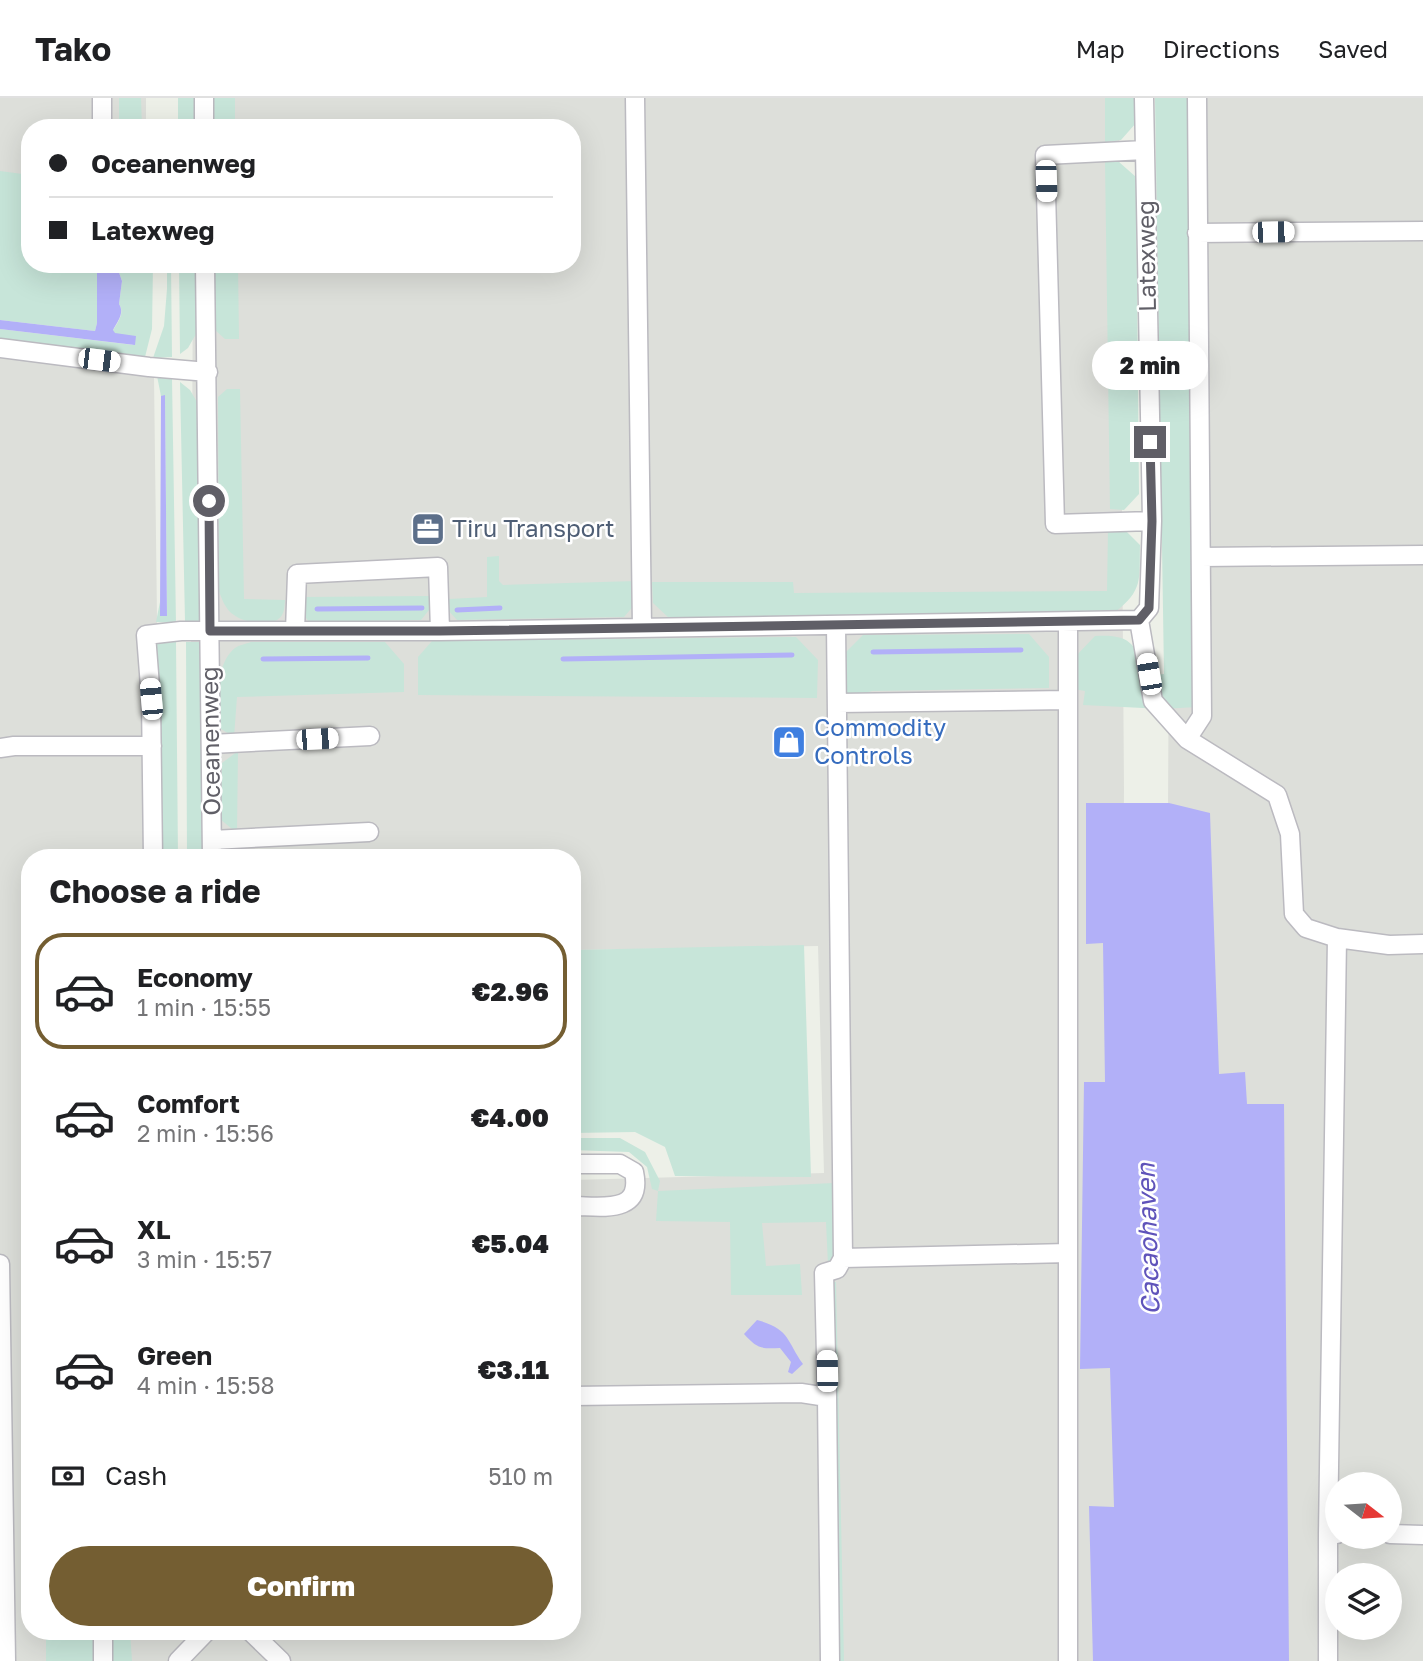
<!DOCTYPE html>
<html lang="en">
<head>
<meta charset="utf-8">
<style>
  body { margin:0; font-family:"Golos Text",sans-serif; background:#f2f2f2; color:#202124; height:100vh; display:flex; flex-direction:column; font-size:26px; white-space:nowrap }
  * { box-sizing:border-box; margin:0 }
  p { font-size:23px; color:#757577 }
  .icon { flex:none; width:38px; height:38px; fill:none; stroke:currentColor; stroke-width:2; stroke-linecap:round; stroke-linejoin:round }
  .map { position:relative; flex:1; overflow:hidden }
  .details { position:absolute; left:21px; top:751px; width:560px; height:791px; display:flex; flex-direction:column; background:#fff; border-radius:28px; box-shadow:0 7px 28px #0002 }
  .details>* { flex:none }
  .hud { position:absolute; left:21px; top:21px; width:560px; height:154px; border-radius:28px; box-shadow:0 7px 28px #0002; display:grid; align-content:center; height:154px; padding:0 28px; background:#fff }
  .needle { width:46px; rotate:107deg }
  .buttons { position:absolute; left:1325px; top:1374px; display:grid; gap:14px }
  .buttons a { display:grid; place-items:center; width:77px; height:77px; border-radius:50%; background:#fff; box-shadow:0 7px 28px #0002; font-size:35px }
  .end { position:absolute; width:32px; height:32px; margin:-16px; border:9px solid #605f67; background:#fff; box-shadow:0 0 0 4px #fff }
  .from { border-radius:50% }
  .bubble { position:absolute; height:49px; border-radius:24px; background:#fff; box-shadow:0 7px 28px #0002; font-size:23px; font-weight:800; line-height:49px; text-align:center }
  .car { position:absolute; width:21px; height:42px; margin:-21px -10px; border-radius:9px; box-shadow:0 0 5px 2px #0007; background:linear-gradient(#fff 24%,#345 0 40%,#fff 0 76%,#345 0 86%,#fff 0) }
  .hud b { display:flex; align-items:center; gap:24px; height:66px; font-size:26px }
  .hud b+b { border-top:2px solid #e0e0e0 }
  .hud i { width:18px; height:18px; background:#202124 }
  ul { padding:0; list-style:none }
  li { display:flex; align-items:center; gap:21px; height:116px; margin:0 14px 10px; padding:0 14px; border:4px solid transparent; border-radius:28px }
  li div { flex:1 }
  li b { display:block; font-size:26px }
  li em { font-style:normal; font-weight:800 }
  li.current { border-color:#745e32 }
  li>.icon { width:63px; height:63px; stroke-width:1.5 }
  h2 { padding:0 28px; font-size:32px; line-height:84px }
  .pay { display:flex; align-items:center; gap:18px; height:77px; padding:0 28px; font-size:26px }
  .pay p { margin-inline-start:auto }
  .action { display:flex; gap:14px; margin-top:auto; padding:14px 28px }
  .action a { flex:1; height:80px; border-radius:42px; background:#745e32; color:#fff; font-size:28px; font-weight:800; line-height:80px; text-align:center }
  header { display:flex; align-items:center; gap:42px; box-sizing:border-box; height:98px; padding:0 35px; background:#fff; border-bottom:2px solid #e0e0e0 }
  header strong { font-size:33px }
  nav { display:flex; gap:38px; margin-inline-start:auto; font-size:24px }
  .map>svg:first-child { display:block }
</style>
</head>
<body>
<header>
<strong>Tako</strong>
<nav><a>Map</a><a>Directions</a><a>Saved</a></nav>
</header>
<div class="map">
<svg width="1423" height="1563" viewBox="0 0 1423 1563">
  <rect width="100%" height="100%" fill="#edf0e8"/>
  <path fill="#dddfda" fill-rule="evenodd" d="M0,0H146V30H30V80L0,77Z
    M194,0H1119L1124,692L1117,1563H97L96,1533H572V1082L824,1075L818,848L572,852V760L190,759L193,166H572V30H194Z
    M1172,0H1423V1563H1279L1202,983L1168,711ZM1337,1386H1390V1438H1337ZM1337,1477H1390V1530H1337Z
    M0,256L154,279L160,759L30,760V1533H80L79,1563H0Z"/>
  <path fill="#c7e5d9" d="M119,0H141L142,30H119Z
    M178,0H195V30H178Z
    M213,0H235V23L228,30H224L213,21Z
    M1105,0H1136V25L1121,42L1105,44Z
    M1155,0H1190L1196,609L1163,611L1083,607L1085,593L1073,591L1074,560L1095,538C1130,536 1137,545 1143,578L1164,576Z
    M1105,64H1119L1136,79L1139,396L1124,412L1110,411Z
    M0,73L30,77V166H97V225L95,233L0,222Z
    M116,166H153L152,231L145,259L0,242V231L134,247L114,235L113,232C118,224 125,215 119,206L122,183Z
    M167,166H171L172,259L153,260L164,228L167,191Z
    M179,166H196V236L188,250L180,256Z
    M215,166H238L239,241H225L215,232Z
    M157,278L172,281L176,525L156,524L160,504V517H167L165,298H161Z
    M180,284L190,292L197,304L200,524L187,525L185,523Z
    M227,291H240L244,501L285,502C284,510 285,517 277,522C268,529 242,524 234,517C226,512 222,502 219,493L218,299Z
    M1108,432H1125L1140,447C1139,481 1144,492 1114,515L670,521L653,505L652,484H793L794,495L1107,493Z
    M499,458V483L503,487L636,483V505L624,519L457,522L448,512L449,501L487,499V459Z
    M429,498V512L421,522L309,524L301,513L302,499Z
    M1029,536L1049,559V590L872,593L844,602L842,558L863,537Z
    M796,539L818,562L817,600L418,597V559L432,543Z
    M176,544L178,759H159L156,545Z
    M186,544H200L203,759H187Z
    M251,544H385L404,566V594L237,599L234,639L218,629C219,605 214,567 235,550C239,547 246,546 251,544Z
    M238,653L237,735L220,721L222,665Z
    M804,847L811,1079L675,1078L665,1049L635,1034L572,1035V852Z
    M572,1040H620L645,1054L660,1083L658,1093L834,1085L836,1169L828,1167L826,1124L762,1125L766,1168L800,1166L802,1197H731L730,1124L656,1123L658,1093L652,1091L647,1069L629,1054L572,1052Z
    M830,1184H836L844,1563H836Z
    M46,1533H100V1563H46Z
    M110,1533H130L132,1563H111Z"/>
  <path fill="#b2b0f8" d="M97,166H116L122,183L119,206C125,215 117,224 113,232L115,235L136,238L135,247L0,231V222L95,233L97,225Z
    M165,297L167,518H160L161,298Z
    M1086,705H1169L1210,715L1219,976L1245,974L1247,1006H1284L1289,1563H1093L1089,1408L1114,1409L1110,1270L1080,1271L1084,984H1105L1103,845L1086,846Z
    M757,1222C790,1231 786,1242 803,1266L792,1276L788,1274L791,1264L780,1250C760,1251 757,1250 744,1236Z"/>
  <g fill="none" stroke-linecap="round" stroke-linejoin="round">
    <path stroke="#b2b0f8" stroke-width="5" d="M317,511L422,510
      M457,512L500,510
      M873,554L1021,552
      M263,561L368,560
      M563,561L792,557"/>
    <g stroke="#bbbac0" stroke-width="21">
      <path id="minor" d="M102,0V30
        M204,0V30
        M635,0L642,530
        M1145,52L1045,57L1055,426L1152,423
        M1197,135L1423,133
        M205,166L212,760
        M0,250L149,269L208,274
        M1201,459L1423,457
        M1139,522L1149,510L1152,423L1144,0
        M1139,522L1153,603L1187,641L1277,697L1290,736L1294,816L1306,830L1337,840L1389,847L1423,846
        M1068,524V1563
        M836,527L843,1160L1068,1155
        M295,533L297,476L438,469L440,533
        M837,605L1067,602
        M1187,641L1202,618L1197,0
        M211,646L370,638
        M0,650L14,648H152
        M212,742L369,734
        M153,760L151,601L146,537L181,533H440L1139,522
        M572,1066H620L634,1074C643,1117 601,1108 572,1108
        M0,1166L6,1563
        M572,1298L801,1295L827,1299L824,1175L837,1171L843,1160
        M827,1299L830,1563
        M1328,1436L1337,840
        M1390,1436L1423,1437
        M103,1533V1563
        M250,1533L281,1563
        M178,1563L207,1533
        M1328,1563V1436H1337"/>
    </g>
    <use href="#minor" stroke="#fff" stroke-width="18"/>
  </g>
  <g fill="none" stroke-linecap="round" stroke-linejoin="round">
    <path stroke="#605f67" stroke-width="9" d="M209,403L210,533H440L1139,522L1149,510L1152,423L1150,344"/>
  </g>
  <defs>
    <g id="office-square" transform="scale(1.75)"><rect x="-9" y="-9" width="18" height="18" rx="4" fill="#5c6f8a" stroke="#fff"/><path d="M-6-3h4V-5.5h4V-3h4V5H-6ZM-1-4.5V-3h2v-1.5ZM-6 0V1H6V0Z" fill="#fff"/></g>
    <g id="shop-square" transform="scale(1.75)"><rect x="-9" y="-9" width="18" height="18" rx="4" fill="#3f7fe0" stroke="#fff"/><path d="M-5-2.5h2.3a2.7 3.5 0 0 1 5.4 0H5L5.5 6h-11ZM-1.5-2.5h3a1.5 2.3 0 0 0-3 0Z" fill="#fff"/></g>
  </defs>
  <g fill-rule="evenodd">
    <use href="#office-square" x="428" y="431"/>
    <use href="#shop-square" x="789" y="644"/>
  </g>
  <g text-anchor="middle" stroke-width="5" stroke-linejoin="round" paint-order="stroke">
    <g font-size="24" fill="#605f67" stroke="#fff">
      <text transform="translate(1147 158) rotate(-91)" y="8">Latexweg</text>
      <text transform="translate(211 643) rotate(-91)" y="8">Oceanenweg</text>
    </g>
    <g font-size="24" fill="#4e5e75" stroke="#fff" text-anchor="start">
      <text x="452" y="439">Tiru Transport</text>
    </g>
    <g font-size="24" fill="#366cbe" stroke="#fff" text-anchor="start">
      <text x="814" y="638">Commodity<tspan x="814" dy="28">Controls</tspan></text>
    </g>
    <g font-size="26" font-style="italic" fill="#5f53ba" stroke="#fff">
      <text transform="translate(1148 1141) rotate(-92)" y="9">Cacaohaven</text>
    </g>
  </g>
</svg>
<div class="buttons">
<a><svg class="needle" viewBox="-14 -14 28 28"><path d="M0-13l5 13h-10z" fill="#e53935"/><path d="M0 13l5-13h-10z" fill="#757577"/></svg></a>
<a><svg class="icon" aria-label="layers" viewBox="0 0 24 24"><path d="M12 4l9 5-9 5-9-5zM3 14l9 5 9-5"/></svg></a>
</div>
<i class="end from" style="left:209px;top:403px"></i>
<i class="end" style="left:1150px;top:344px"></i>
<div class="bubble" style="left:1092px;top:243px;width:116px">2 min</div>
<i class="car" style="left:1046px;top:83px;rotate:178deg"></i>
<i class="car" style="left:1273px;top:134px;rotate:89deg"></i>
<i class="car" style="left:99px;top:262px;rotate:97deg"></i>
<i class="car" style="left:1149px;top:576px;rotate:350deg"></i>
<i class="car" style="left:151px;top:601px;rotate:355deg"></i>
<i class="car" style="left:317px;top:641px;rotate:87deg"></i>
<i class="car" style="left:827px;top:1273px;rotate:359deg"></i>
<div class="hud">
<b><i class="from"></i>Oceanenweg</b>
<b><i></i>Latexweg</b>
</div>
<section class="details">
<h2>Choose a ride</h2>
<ul>
<li class="current"><svg class="icon" aria-label="car" viewBox="0 0 24 24"><path d="M5 17H2v-5l4-1 3-4h7l3 4 3 1v5h-3M9 17h6M6 11h13"/><circle cx="7" cy="17" r="2"/><circle cx="17" cy="17" r="2"/></svg><div><b>Economy</b><p>1 min · 15:55</p></div><em>€2.96</em></li>
<li><svg class="icon" aria-label="car" viewBox="0 0 24 24"><path d="M5 17H2v-5l4-1 3-4h7l3 4 3 1v5h-3M9 17h6M6 11h13"/><circle cx="7" cy="17" r="2"/><circle cx="17" cy="17" r="2"/></svg><div><b>Comfort</b><p>2 min · 15:56</p></div><em>€4.00</em></li>
<li><svg class="icon" aria-label="car" viewBox="0 0 24 24"><path d="M5 17H2v-5l4-1 3-4h7l3 4 3 1v5h-3M9 17h6M6 11h13"/><circle cx="7" cy="17" r="2"/><circle cx="17" cy="17" r="2"/></svg><div><b>XL</b><p>3 min · 15:57</p></div><em>€5.04</em></li>
<li><svg class="icon" aria-label="car" viewBox="0 0 24 24"><path d="M5 17H2v-5l4-1 3-4h7l3 4 3 1v5h-3M9 17h6M6 11h13"/><circle cx="7" cy="17" r="2"/><circle cx="17" cy="17" r="2"/></svg><div><b>Green</b><p>4 min · 15:58</p></div><em>€3.11</em></li>
</ul>
<div class="pay"><svg class="icon" aria-label="cash" viewBox="0 0 24 24"><path d="M3 7h18v10H3z"/><circle cx="12" cy="12" r="2"/></svg>Cash<p>510 m</p></div>
<div class="action"><a>Confirm</a></div>
</section>
</div>
</body>
</html>
